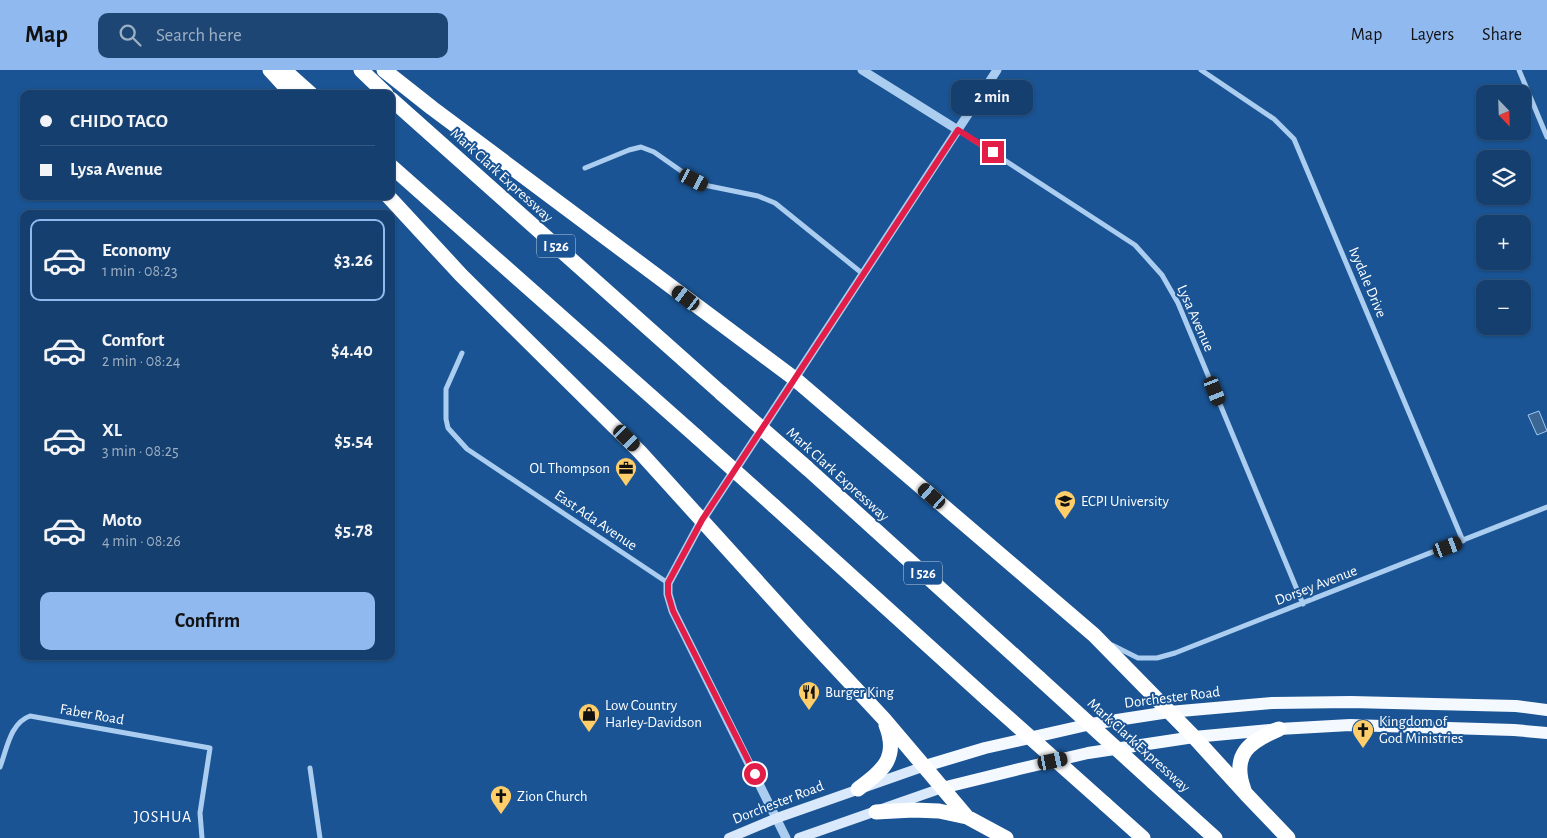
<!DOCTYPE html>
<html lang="en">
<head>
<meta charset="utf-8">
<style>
  body { margin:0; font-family:"Alegreya Sans",sans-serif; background:#1d4674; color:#f1f3f6; height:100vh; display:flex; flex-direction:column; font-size:19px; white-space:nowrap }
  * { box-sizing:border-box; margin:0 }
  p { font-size:16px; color:#9dafc3 }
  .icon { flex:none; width:28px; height:28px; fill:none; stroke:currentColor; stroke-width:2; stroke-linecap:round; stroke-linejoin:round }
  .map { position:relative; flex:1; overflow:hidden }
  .panel { position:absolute; left:20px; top:140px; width:375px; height:450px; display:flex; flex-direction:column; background:#143f6f; border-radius:10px; box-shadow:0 1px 4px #0004,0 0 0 1px #335882 }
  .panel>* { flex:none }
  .top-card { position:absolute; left:20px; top:20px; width:375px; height:110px; border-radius:10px; box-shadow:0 1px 4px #0004,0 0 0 1px #335882; display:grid; align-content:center; height:110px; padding:0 20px; background:#143f6f }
  .needle { width:32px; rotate:157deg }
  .buttons { position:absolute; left:1476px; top:15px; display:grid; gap:10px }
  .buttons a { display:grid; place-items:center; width:55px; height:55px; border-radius:10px; background:#143f6f; box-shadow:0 1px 4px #0004,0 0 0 1px #335882; font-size:25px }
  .end { position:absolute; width:22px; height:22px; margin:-11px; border:6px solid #e11d48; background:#fff; box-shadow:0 0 0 2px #fff }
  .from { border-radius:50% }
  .bubble { position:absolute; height:35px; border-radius:10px; background:#143f6f; box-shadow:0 1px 4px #0004,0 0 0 1px #335882; font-size:16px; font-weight:700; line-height:35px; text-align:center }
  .car { position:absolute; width:15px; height:30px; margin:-15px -8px; border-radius:6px; box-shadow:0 0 4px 1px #0007; background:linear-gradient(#222 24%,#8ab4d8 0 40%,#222 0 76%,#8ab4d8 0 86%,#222 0) }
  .top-card b { display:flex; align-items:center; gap:18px; height:48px; font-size:19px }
  .top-card b+b { border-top:1px solid #335882 }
  .top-card i { width:12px; height:12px; background:#f1f3f6 }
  ul { padding:9px 0 0; list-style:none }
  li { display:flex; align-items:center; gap:15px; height:82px; margin:0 10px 8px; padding:0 10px; border:2px solid transparent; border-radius:10px }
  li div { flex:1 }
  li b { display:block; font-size:19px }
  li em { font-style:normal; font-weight:700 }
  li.active { border-color:#90b9f0 }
  li>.icon { width:45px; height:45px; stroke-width:1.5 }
  .button { display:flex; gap:10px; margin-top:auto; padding:10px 20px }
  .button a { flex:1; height:58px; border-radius:10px; background:#90b9f0; color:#111; font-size:20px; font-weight:700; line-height:58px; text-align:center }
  header { display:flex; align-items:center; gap:30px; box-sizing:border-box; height:70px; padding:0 25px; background:#90b9f0; color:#111 }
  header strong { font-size:24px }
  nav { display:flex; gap:28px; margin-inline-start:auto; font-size:18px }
  .search { width:350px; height:45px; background:#1d4674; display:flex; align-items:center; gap:12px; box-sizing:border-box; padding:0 18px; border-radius:10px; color:#9dafc3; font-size:19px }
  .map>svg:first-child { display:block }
</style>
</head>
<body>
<header>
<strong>Map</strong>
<div class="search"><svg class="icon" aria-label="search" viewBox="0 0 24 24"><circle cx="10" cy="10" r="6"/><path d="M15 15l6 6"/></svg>Search here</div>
<nav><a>Map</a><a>Layers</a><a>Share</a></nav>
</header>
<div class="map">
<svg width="1547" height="768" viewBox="0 0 1547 768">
  <rect width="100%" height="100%" fill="#1a5494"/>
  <path fill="#3c6694" stroke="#9ec8f2" d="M1539,341L1547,361L1537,365L1528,345Z"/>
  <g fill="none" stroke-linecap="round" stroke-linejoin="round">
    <path stroke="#abcdf0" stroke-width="5" d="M1201,0L1274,49L1294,69L1463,471
      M1519,0L1547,67
      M958,60L1135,175L1162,205L1178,233L1303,534
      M585,98L629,80L641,77L654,82L694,110L704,115L758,126L775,133L863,204
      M462,283L446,319V349L448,358L467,379L668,513
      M1112,575L1138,588H1157L1175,583L1547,437
      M0,697C7,679 10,653 30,646L210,678L200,743L202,768
      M310,698L320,768"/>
    <path stroke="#abcdf0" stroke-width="9" d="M862,0L958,60
      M786,768L673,541L668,524V513L702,450L997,0"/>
    <path stroke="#d9e9fb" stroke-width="10" d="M729,768L777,748L925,696
      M799,768L942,718"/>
    <path stroke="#f4f8ff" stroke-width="12" d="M925,696L985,678L1091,654L1169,642L1272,633L1351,632L1516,636L1547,640
      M942,718L1019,699L1088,683L1194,667L1279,659L1350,655L1514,660L1547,663"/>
    <path stroke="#fff" stroke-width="15" d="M270,0L292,24
      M284,0L311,24
      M361,0L386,24
      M384,0L432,38L795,309L1094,565L1194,667L1246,724L1288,768
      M391,29L721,323
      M391,96L697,367
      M388,126L461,205L640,382L802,561L884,649L967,747L1006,768
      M807,398L1039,608
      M774,436L987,629
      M1153,712L1215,768
      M858,719C883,700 899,688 886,655
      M1244,720C1231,684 1249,672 1279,659
      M1105,734L1143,768
      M876,742L913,740L939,741L967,747"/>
    <path stroke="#fff" stroke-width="15" d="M721,323L807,398
      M697,367L774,436
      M1039,608L1153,712
      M987,629L1105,734"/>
  </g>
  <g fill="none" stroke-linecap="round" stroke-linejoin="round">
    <path stroke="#e11d48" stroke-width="6" d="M755,704L673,541L668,524V513L702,450L958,60L993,82"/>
  </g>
  <defs>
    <g id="office-pin" transform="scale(1.125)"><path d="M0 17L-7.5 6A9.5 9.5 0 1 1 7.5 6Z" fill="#ffce6a" stroke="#1a5494"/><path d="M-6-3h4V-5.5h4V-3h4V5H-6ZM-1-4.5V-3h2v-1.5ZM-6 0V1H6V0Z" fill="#111"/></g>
    <g id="university-pin" transform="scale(1.125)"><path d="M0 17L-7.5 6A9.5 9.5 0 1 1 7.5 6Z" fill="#ffce6a" stroke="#1a5494"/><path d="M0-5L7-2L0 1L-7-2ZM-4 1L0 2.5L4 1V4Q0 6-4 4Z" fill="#111"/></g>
    <g id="restaurant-pin" transform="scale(1.125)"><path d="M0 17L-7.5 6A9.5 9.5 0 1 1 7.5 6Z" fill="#ffce6a" stroke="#1a5494"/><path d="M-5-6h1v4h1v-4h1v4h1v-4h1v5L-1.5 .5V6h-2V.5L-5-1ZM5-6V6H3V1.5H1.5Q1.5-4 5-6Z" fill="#111"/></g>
    <g id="shop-pin" transform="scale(1.125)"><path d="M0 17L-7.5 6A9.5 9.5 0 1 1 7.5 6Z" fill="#ffce6a" stroke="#1a5494"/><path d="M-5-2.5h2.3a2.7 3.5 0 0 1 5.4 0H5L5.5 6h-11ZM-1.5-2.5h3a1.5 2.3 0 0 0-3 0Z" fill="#111"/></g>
    <g id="church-pin" transform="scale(1.125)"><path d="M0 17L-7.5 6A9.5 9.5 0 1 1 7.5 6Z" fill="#ffce6a" stroke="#1a5494"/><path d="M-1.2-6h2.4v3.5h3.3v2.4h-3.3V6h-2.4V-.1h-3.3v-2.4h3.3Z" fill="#111"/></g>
  </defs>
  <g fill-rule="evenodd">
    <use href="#office-pin" x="626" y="398"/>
    <use href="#university-pin" x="1065" y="431"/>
    <use href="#restaurant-pin" x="809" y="622"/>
    <use href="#shop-pin" x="589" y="644"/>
    <use href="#church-pin" x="1363" y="660"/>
    <use href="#church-pin" x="501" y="726"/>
  </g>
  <g text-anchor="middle" stroke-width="4" stroke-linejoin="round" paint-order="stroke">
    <g fill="#1a5494" stroke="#baccdf" stroke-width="1">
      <rect x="537" y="164.5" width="38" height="23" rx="4"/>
      <rect x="904" y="491.5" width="38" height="23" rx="4"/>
    </g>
    <g font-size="14" font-weight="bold" fill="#fff">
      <text x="556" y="181">I 526</text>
      <text x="923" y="508">I 526</text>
    </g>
    <g font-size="15" fill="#fff" stroke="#1a5494">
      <text transform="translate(502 105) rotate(42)" y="5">Mark Clark Expressway</text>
      <text transform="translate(1368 212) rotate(67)" y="5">Ivydale Drive</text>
      <text transform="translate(1196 248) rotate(66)" y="5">Lysa Avenue</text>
      <text transform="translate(838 404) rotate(42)" y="5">Mark Clark Expressway</text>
      <text transform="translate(596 450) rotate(34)" y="5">East Ada Avenue</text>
      <text transform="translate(1316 515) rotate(-21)" y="5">Dorsey Avenue</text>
      <text transform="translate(1172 627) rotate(-7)" y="5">Dorchester Road</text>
      <text transform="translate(92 644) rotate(10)" y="5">Faber Road</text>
      <text transform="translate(1139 675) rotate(42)" y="5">Mark Clark Expressway</text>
      <text transform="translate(778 732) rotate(-21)" y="5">Dorchester Road</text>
    </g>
    <g font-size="15" fill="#fff" stroke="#1a5494" text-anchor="start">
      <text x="610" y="403" text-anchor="end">OL Thompson</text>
      <text x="1081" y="436">ECPI University</text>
      <text x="825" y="627">Burger King</text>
      <text x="605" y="640">Low Country<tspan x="605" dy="17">Harley-Davidson</tspan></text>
      <text x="1379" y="656">Kingdom of<tspan x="1379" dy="17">God Ministries</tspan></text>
      <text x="517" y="731">Zion Church</text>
    </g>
    <g font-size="16" letter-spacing="1" fill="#fff" stroke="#1a5494">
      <text x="163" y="752">JOSHUA</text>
    </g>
  </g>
</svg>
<div class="buttons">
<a><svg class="needle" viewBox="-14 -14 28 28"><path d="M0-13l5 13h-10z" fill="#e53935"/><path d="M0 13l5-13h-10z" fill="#9dafc3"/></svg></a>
<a><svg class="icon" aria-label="layers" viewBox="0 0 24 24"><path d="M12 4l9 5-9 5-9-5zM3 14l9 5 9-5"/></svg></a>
<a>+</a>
<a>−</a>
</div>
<i class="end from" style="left:755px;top:704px"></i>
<i class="end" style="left:993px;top:82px"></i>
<div class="bubble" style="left:951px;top:10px;width:82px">2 min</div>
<i class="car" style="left:694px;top:110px;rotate:117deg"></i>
<i class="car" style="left:686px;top:228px;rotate:307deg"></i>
<i class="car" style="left:1215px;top:321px;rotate:158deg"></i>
<i class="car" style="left:627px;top:368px;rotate:135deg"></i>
<i class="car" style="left:932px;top:426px;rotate:311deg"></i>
<i class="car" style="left:1448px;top:477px;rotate:69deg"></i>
<i class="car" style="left:1053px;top:691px;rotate:78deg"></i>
<div class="top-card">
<b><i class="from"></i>CHIDO TACO</b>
<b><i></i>Lysa Avenue</b>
</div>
<section class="panel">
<ul>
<li class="active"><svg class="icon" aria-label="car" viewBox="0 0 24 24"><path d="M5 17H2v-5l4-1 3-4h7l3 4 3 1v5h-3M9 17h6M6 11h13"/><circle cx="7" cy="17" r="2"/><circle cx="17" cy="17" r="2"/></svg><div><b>Economy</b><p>1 min · 08:23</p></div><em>$3.26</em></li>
<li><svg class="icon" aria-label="car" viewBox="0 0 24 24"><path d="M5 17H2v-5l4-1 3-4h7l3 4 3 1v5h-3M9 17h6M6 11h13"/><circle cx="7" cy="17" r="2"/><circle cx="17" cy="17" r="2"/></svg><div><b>Comfort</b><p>2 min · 08:24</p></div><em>$4.40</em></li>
<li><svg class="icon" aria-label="car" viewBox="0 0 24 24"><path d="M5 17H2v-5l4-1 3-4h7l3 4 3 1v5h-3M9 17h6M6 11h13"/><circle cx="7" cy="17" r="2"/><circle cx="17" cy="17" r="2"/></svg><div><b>XL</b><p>3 min · 08:25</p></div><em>$5.54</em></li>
<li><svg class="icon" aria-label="car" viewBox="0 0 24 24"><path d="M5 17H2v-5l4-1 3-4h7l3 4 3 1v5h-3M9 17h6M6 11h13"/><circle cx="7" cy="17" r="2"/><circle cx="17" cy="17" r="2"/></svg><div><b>Moto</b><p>4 min · 08:26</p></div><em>$5.78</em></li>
</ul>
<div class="button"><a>Confirm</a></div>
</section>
</div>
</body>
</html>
